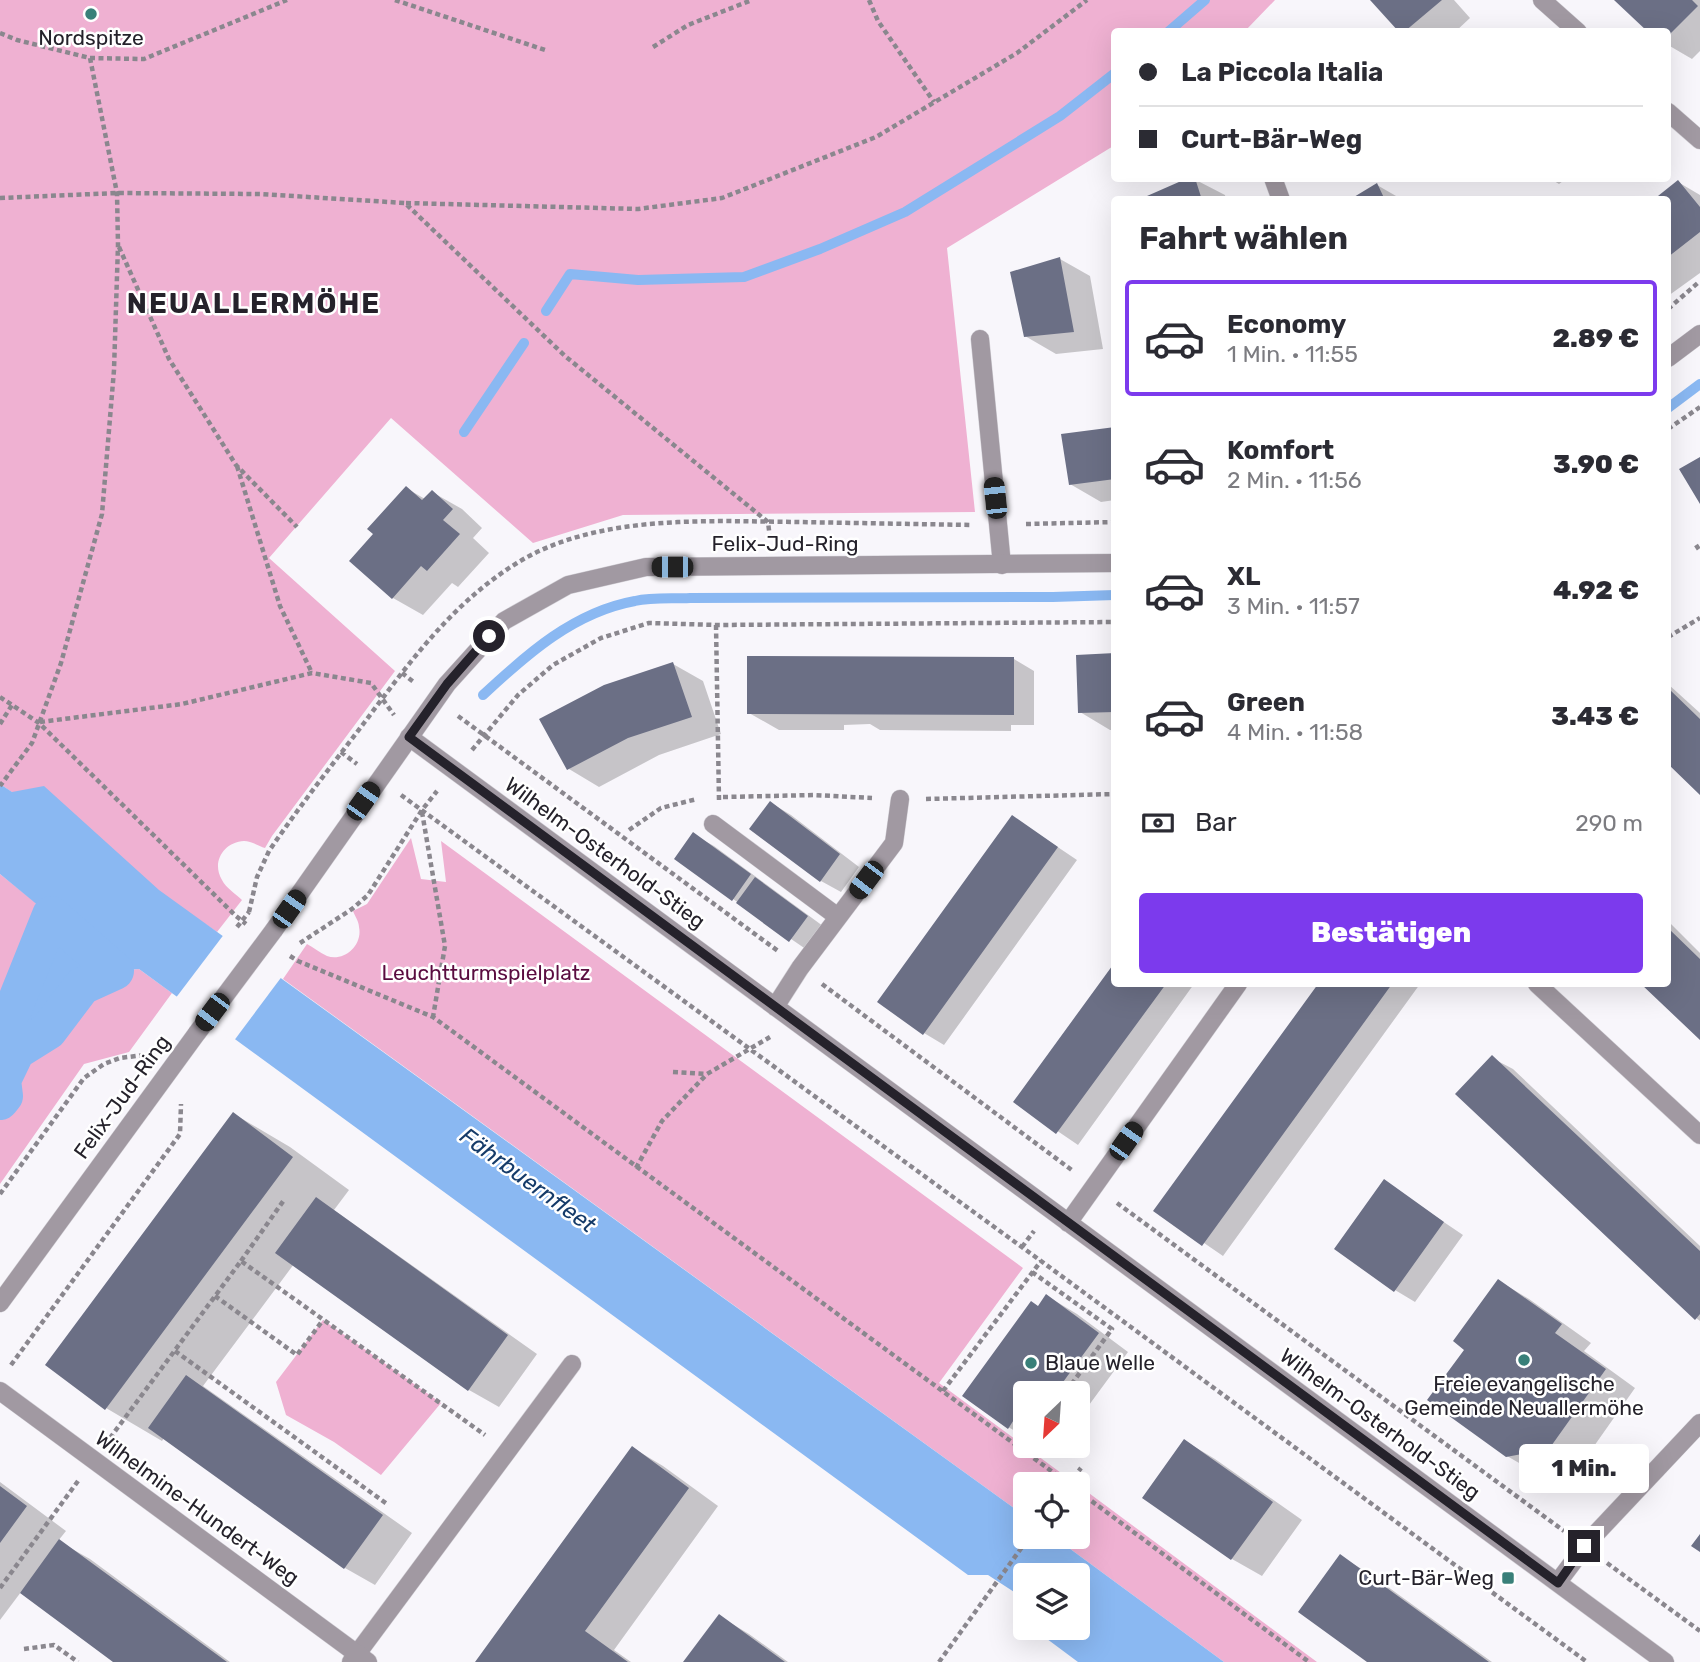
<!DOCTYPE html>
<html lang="de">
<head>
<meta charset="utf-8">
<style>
  body { margin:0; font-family:Rubik,sans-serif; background:#f7f7f7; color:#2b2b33; height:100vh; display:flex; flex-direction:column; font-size:26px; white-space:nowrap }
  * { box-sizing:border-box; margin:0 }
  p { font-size:23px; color:#7c7c81 }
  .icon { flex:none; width:38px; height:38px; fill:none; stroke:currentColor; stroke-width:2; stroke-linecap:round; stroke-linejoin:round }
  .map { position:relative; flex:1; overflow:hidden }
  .side { position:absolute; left:1111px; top:196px; width:560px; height:791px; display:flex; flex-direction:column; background:#fff; border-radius:7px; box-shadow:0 7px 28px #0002 }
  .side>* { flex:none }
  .top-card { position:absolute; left:1111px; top:28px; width:560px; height:154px; border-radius:7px; box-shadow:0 7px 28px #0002; display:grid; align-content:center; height:154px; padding:0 28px; background:#fff }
  .needle { width:46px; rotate:205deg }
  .fabs { position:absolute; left:1013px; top:1381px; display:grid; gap:14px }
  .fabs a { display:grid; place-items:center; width:77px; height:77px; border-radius:7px; background:#fff; box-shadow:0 7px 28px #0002; font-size:35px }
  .end { position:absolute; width:32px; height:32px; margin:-16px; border:9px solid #25222b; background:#fff; box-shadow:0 0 0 4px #fff }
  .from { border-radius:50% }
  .bubble { position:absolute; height:49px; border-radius:7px; background:#fff; box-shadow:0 7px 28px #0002; font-size:23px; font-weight:800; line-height:49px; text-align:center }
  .car { position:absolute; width:21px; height:42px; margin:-21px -10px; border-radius:9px; box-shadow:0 0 5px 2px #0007; background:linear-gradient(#222 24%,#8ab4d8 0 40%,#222 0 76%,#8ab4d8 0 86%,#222 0) }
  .top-card b { display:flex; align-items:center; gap:24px; height:66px; font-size:26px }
  .top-card b+b { border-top:2px solid #e1e1e2 }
  .top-card i { width:18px; height:18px; background:#2b2b33 }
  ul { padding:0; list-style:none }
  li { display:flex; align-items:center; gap:21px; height:116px; margin:0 14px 10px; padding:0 14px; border:4px solid transparent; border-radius:7px }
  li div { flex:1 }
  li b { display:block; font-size:26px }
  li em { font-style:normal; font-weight:800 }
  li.active { border-color:#7c3aed }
  li>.icon { width:63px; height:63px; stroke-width:1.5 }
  h2 { padding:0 28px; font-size:32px; line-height:84px }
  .pay { display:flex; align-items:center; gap:18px; height:77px; padding:0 28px; font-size:26px }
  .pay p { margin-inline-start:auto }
  .action { display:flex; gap:14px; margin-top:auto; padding:14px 28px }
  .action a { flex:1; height:80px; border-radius:7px; background:#7c3aed; color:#fff; font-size:28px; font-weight:800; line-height:80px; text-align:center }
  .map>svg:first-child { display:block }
</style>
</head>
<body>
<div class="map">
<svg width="1700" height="1662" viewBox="0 0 1700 1662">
  <rect width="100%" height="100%" fill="#f8f6fb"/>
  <path fill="#efb1d2" d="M0,0H1275L1245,31L1115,32V145L947,248L975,512L623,515L533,543L391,418L269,558L395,671L272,836L265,848C259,846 251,841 244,841C224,842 211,862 222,880C226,888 236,894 242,900L217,932L0,784Z
    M411,838L421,879L446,882L441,841L1023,1268L939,1383L1076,1484H1026L1025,1516L283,979L307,944C313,947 320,953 327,956C344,962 363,945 359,927C359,922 355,916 353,911L367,904Z
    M0,874L51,915L14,1007L0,1030Z
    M139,969L172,993L129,1052L84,1064L0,1184V1101L4,1096L2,1080L16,1051L48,1031L82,986L115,971Z
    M323,1320L441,1403L381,1475L334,1442L286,1415L276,1382Z
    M1078,1485L1317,1662H1224L1054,1537L1078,1536Z"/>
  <path fill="#8ab8f2" d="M0,784L12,792L44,786L159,890L1025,1516L1026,1536L1054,1537L1224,1662H1078L1035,1630L1034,1628H1078V1575H1026L1025,1599L988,1575H968L139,969L115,971L82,986L48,1031L16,1051L2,1079L4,1096L0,1101V1030L14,1007L51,916L0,874Z"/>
  <path fill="#f8f6fb" d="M225,933L283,975L233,1042L175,999Z"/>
  <path fill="#0003" d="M1373,0H1454L1470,18L1455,32H1402Z
    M1616,0H1700V51L1692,59L1668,45V32Z
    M1192,178L1225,195L1226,200H1150Z
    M1549,178H1567L1559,184Z
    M1678,182L1700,195V273L1668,296V200Z
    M1377,185L1403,200H1352Z
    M1060,259L1090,276L1103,349L1056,354L1025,336Z
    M1115,428V500L1101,502L1070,484Z
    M406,488L425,499L432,492L462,509L482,528L473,538L489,553L458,587L452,583L423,615L393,598L375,534Z
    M1115,655V730H1110L1080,712Z
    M1014,659L1034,671V725H1011V731L880,730L870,724L844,725V730H779L749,713Z
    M673,664L703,681L721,734L659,755L599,787L569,769Z
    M1668,684L1700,713V793L1668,761Z
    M771,803L791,815L859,867L841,892L821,881Z
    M1013,817L1077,860L944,1045L924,1033Z
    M694,835L714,846L827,929L810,952L733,899Z
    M1668,921L1700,953V1038L1644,984H1668Z
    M1115,984H1194L1078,1145L1015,1102Z
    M1320,984H1420L1223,1256L1156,1210Z
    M1492,1058L1513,1069L1700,1246V1321L1696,1318Z
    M234,1114L290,1147L349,1190L334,1210L537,1354L499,1407L469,1390L294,1264L203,1386L412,1533L375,1585L345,1568L164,1438L162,1441L106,1408Z
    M1423,1208L1463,1235L1415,1302L1395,1290Z
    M1499,1281L1529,1299L1591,1343L1584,1351L1635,1388L1580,1466L1538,1474L1507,1456L1466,1349Z
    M1047,1296L1077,1314L1128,1352L1078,1420V1393H1026V1437L1008,1427L1038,1308Z
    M1185,1441L1215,1459L1302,1520L1262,1576L1232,1559Z
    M633,1448L663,1466L718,1506L614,1650L631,1662H478Z
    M0,1482L66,1531L58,1541L90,1559L230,1662H116L21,1592L0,1620Z
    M1340,1556L1370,1574L1492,1662H1370Z
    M719,1616L749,1634L788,1662H686Z"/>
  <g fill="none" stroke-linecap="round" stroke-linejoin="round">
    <path stroke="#8ab8f2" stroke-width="10" d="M1168,32L1205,0
      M546,311L570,274L638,280L744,277L820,249L905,212L1060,116L1115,73
      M1668,408L1700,384
      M464,432L524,343
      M483,695C527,654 574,612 635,601C652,597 672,599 690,598L1053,597L1115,595"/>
    <path stroke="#8ab8f2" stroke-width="38" d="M0,1030L14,1007L51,915L115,971L82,986L48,1031L16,1051L2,1080L4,1096L0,1101"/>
  </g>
  <path fill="#6b6f85" d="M1370,0H1442L1404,32H1399Z
    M1614,0H1692L1698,6L1668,36V32H1648Z
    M1188,178H1195L1202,200H1148L1147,196Z
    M1678,180L1700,207V232L1668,257V200H1653Z
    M1377,183L1385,200H1349Z
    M1060,257L1074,332L1024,337L1010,272Z
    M1115,427V479L1069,485L1061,434Z
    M1700,457V504L1679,469Z
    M406,486L422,500L432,490L453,509L443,520L460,534L427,571L421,566L392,599L349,561L373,534L367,529Z
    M1115,653V712L1078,713L1076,655Z
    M747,656L1014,657V715L747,714Z
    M673,662L692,717L628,738L567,770L539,719L604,685Z
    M1668,688L1700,719V795L1668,764Z
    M770,801L840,854L820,882L749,829Z
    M1012,815L1058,847L923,1035L877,1002Z
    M693,832L751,874L732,901L674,859Z
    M755,877L808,916L789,942L736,903Z
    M1668,928L1700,959V1040L1641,984H1668Z
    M1115,962V984H1166L1056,1134L1013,1102Z
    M1318,984H1392L1202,1246L1153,1211Z
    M1492,1055L1700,1251V1314L1695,1320L1455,1094Z
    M233,1112L293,1157L105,1410L45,1365Z
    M1384,1179L1444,1222L1394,1292L1334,1249Z
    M316,1197L508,1335L468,1391L275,1253Z
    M1498,1279L1562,1324L1555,1333L1606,1369L1549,1449L1506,1457L1427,1400L1464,1350L1453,1341Z
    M1046,1294L1099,1333L1055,1393H1026V1427L1015,1418L1008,1429L962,1396L1031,1301L1038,1306Z
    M186,1375L383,1515L344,1569L148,1428Z
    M1184,1439L1273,1502L1231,1560L1142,1498Z
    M632,1446L689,1488L585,1631L628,1662H475Z
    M0,1486L27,1506L0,1543Z
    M1700,1534V1552L1691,1546Z
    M59,1539L227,1662H113L20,1593Z
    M1340,1554L1489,1662H1367L1298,1612Z
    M719,1614L785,1662H683Z"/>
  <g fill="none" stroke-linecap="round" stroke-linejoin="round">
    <g stroke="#d2d0d6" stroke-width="19">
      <path id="service" d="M351,1662L572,1364"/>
    </g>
    <g stroke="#d2d0d6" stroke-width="19">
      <path id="minor" d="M1542,0L1578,32
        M1668,112L1700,140
        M1273,178L1281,200
        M980,339L1002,565
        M409,737L1665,1662
        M713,824L838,917
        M1537,984L1700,1135
        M775,1007L800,968L894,843L900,799
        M1068,1223L1238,984
        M0,1391L368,1662
        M1558,1582L1588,1542L1700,1423"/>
    </g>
    <g stroke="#d2d0d6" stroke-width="19">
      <path id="tertiary" d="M1668,358L1700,334
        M274,930L447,684L504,621L568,585L646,567L1115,563
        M0,1303L197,1033"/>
    </g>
    <path stroke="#8a878e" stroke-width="4.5" stroke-dasharray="5 3.5" stroke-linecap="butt" d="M395,0L548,51
      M869,0L878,21L934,102
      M0,33L17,40L90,58L117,193L118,245L114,370L102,514L61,663L32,743L0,786
      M653,47L688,25L752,0
      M90,58L144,59L287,0
      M0,198L117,193L260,194L405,203L565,356L768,522L770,538
      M406,203L638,209L722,198L876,137L1017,53L1087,0
      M119,247L169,359L236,465L297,527
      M1668,309L1700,281
      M1668,429L1700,407
      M237,466L280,606L312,673
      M1026,524L1115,522
      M1696,545L1700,551
      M716,625L719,800
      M1668,637L1700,618
      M402,673L415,683
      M0,697L39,723L236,916L246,924
      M458,716L778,951
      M40,722L182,704L312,673L371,683L394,715
      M0,724L12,705
      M472,750L518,695L553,665L601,638L649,623L716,625L1115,622
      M341,752L357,764
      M401,795L1041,1261L1587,1662
      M723,797L814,795L872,798
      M926,799L1115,794
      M422,812L445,946L433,1017
      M629,830L661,808L697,799
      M249,912L257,877L269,851C299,807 332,765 364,723C409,663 452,603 517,563C596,514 707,521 797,522C855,523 914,524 972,525
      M300,943L352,909L368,895L422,810L437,791
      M290,956L298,961L433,1017L1069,1484
      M822,984L1073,1171
      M673,1072L707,1074
      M636,1168L662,1121L707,1074L770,1037
      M0,1194L84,1078L104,1064L120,1058L144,1055L146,1052
      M1117,1203L1564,1531
      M1022,1247L1034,1231
      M241,1261L284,1200
      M1032,1272L1112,1329L1065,1393
      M215,1296L297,1355L323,1320
      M175,1351L387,1504
      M11,1365L180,1134L181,1104
      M943,1391L1041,1261
      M110,1438L241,1261L485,1435
      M1068,1484L1081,1468
      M1078,1491L1309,1662
      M1607,1563L1700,1631
      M0,1588L78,1481
      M24,1649L54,1645L78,1662
      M939,1662L1030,1536"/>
    <use href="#service" stroke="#a199a2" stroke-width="18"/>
    <use href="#minor" stroke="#a199a2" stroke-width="18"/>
    <use href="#tertiary" stroke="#a199a2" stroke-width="18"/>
    <g stroke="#d2d0d6" stroke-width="19" stroke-linecap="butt">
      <path id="tertiary-bridge" d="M197,1033L274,930"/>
    </g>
    <path stroke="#8a878e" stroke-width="4.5" stroke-dasharray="5 3.5" stroke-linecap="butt" d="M237,927L249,912"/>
    <use href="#tertiary-bridge" stroke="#a199a2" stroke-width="18"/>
  </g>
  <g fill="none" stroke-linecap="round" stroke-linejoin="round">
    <path stroke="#25222b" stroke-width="9" d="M489,636L447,684L409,737L1558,1583L1584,1546"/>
  </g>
  <g fill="#398079" stroke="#fff" stroke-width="2.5">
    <circle cx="91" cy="14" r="7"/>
    <circle cx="1524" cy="1360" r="7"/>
    <circle cx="1031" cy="1363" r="7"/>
    <rect x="1501" y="1571" width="14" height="14" rx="3.5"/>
  </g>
  <g text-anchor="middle" stroke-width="5" stroke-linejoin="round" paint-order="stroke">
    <g font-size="21" fill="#25222b" stroke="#fff">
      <text x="91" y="45">Nordspitze</text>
      <text x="1045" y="1370" text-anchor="start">Blaue Welle</text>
      <text x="1524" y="1391">Freie evangelische<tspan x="1524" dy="24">Gemeinde Neuallermöhe</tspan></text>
      <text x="1494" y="1585" text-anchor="end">Curt-Bär-Weg</text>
    </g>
    <g font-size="21" fill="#25222b" stroke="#fff">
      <text x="785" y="551">Felix-Jud-Ring</text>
      <text transform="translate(605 853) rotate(36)" y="7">Wilhelm-Osterhold-Stieg</text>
      <text transform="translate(122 1097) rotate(-54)" y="7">Felix-Jud-Ring</text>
      <text transform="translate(1380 1424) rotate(36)" y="7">Wilhelm-Osterhold-Stieg</text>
      <text transform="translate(197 1508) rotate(36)" y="7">Wilhelmine-Hundert-Weg</text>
    </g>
    <g font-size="21" fill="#5a0c40" stroke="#fff">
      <text x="486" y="980">Leuchtturmspielplatz</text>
    </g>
    <g font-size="23" font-style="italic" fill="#153b69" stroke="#fff">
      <text transform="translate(528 1180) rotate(36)" y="8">Fährbuernfleet</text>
    </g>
    <g font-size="28" font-weight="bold" letter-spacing="2" fill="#25222b" stroke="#fff">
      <text x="254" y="313">NEUALLERMÖHE</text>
    </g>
  </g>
</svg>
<div class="fabs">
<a><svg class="needle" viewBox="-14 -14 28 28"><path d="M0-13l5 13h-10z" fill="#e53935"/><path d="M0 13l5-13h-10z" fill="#7c7c81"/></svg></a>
<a><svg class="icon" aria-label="locate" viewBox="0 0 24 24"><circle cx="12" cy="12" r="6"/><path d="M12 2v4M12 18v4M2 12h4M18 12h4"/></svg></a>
<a><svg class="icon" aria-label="layers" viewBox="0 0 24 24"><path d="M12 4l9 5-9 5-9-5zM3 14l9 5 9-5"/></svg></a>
</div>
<i class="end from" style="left:489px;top:636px"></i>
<i class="end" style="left:1584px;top:1546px"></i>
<div class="bubble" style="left:1519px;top:1444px;width:130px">1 Min.</div>
<i class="car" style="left:995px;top:498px;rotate:354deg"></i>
<i class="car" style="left:672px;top:567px;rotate:270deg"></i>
<i class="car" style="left:363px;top:801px;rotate:35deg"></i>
<i class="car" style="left:866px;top:880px;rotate:217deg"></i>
<i class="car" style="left:289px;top:909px;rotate:35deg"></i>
<i class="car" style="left:212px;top:1012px;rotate:217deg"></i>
<i class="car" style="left:1126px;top:1141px;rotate:35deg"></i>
<div class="top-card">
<b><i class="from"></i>La Piccola Italia</b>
<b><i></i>Curt-Bär-Weg</b>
</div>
<section class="side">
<h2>Fahrt wählen</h2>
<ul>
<li class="active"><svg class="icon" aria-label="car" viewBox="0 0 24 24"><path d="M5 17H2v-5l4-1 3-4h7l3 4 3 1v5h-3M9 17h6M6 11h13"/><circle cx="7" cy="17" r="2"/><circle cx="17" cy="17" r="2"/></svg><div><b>Economy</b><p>1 Min. · 11:55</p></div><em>2.89 €</em></li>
<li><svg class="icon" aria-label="car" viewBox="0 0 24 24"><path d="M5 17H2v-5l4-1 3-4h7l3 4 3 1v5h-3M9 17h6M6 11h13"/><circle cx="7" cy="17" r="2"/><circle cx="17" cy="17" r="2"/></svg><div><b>Komfort</b><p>2 Min. · 11:56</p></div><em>3.90 €</em></li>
<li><svg class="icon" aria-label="car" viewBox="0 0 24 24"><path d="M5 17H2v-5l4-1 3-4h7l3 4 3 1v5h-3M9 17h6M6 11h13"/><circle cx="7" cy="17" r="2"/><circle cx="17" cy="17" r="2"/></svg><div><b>XL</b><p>3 Min. · 11:57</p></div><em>4.92 €</em></li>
<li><svg class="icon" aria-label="car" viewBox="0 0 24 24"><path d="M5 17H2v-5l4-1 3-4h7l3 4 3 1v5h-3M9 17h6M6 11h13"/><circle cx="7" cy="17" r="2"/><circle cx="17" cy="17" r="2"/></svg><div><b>Green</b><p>4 Min. · 11:58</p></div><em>3.43 €</em></li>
</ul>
<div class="pay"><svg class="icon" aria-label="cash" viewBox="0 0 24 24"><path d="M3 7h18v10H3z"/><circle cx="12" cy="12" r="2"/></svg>Bar<p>290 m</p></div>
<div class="action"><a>Bestätigen</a></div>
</section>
</div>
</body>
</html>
